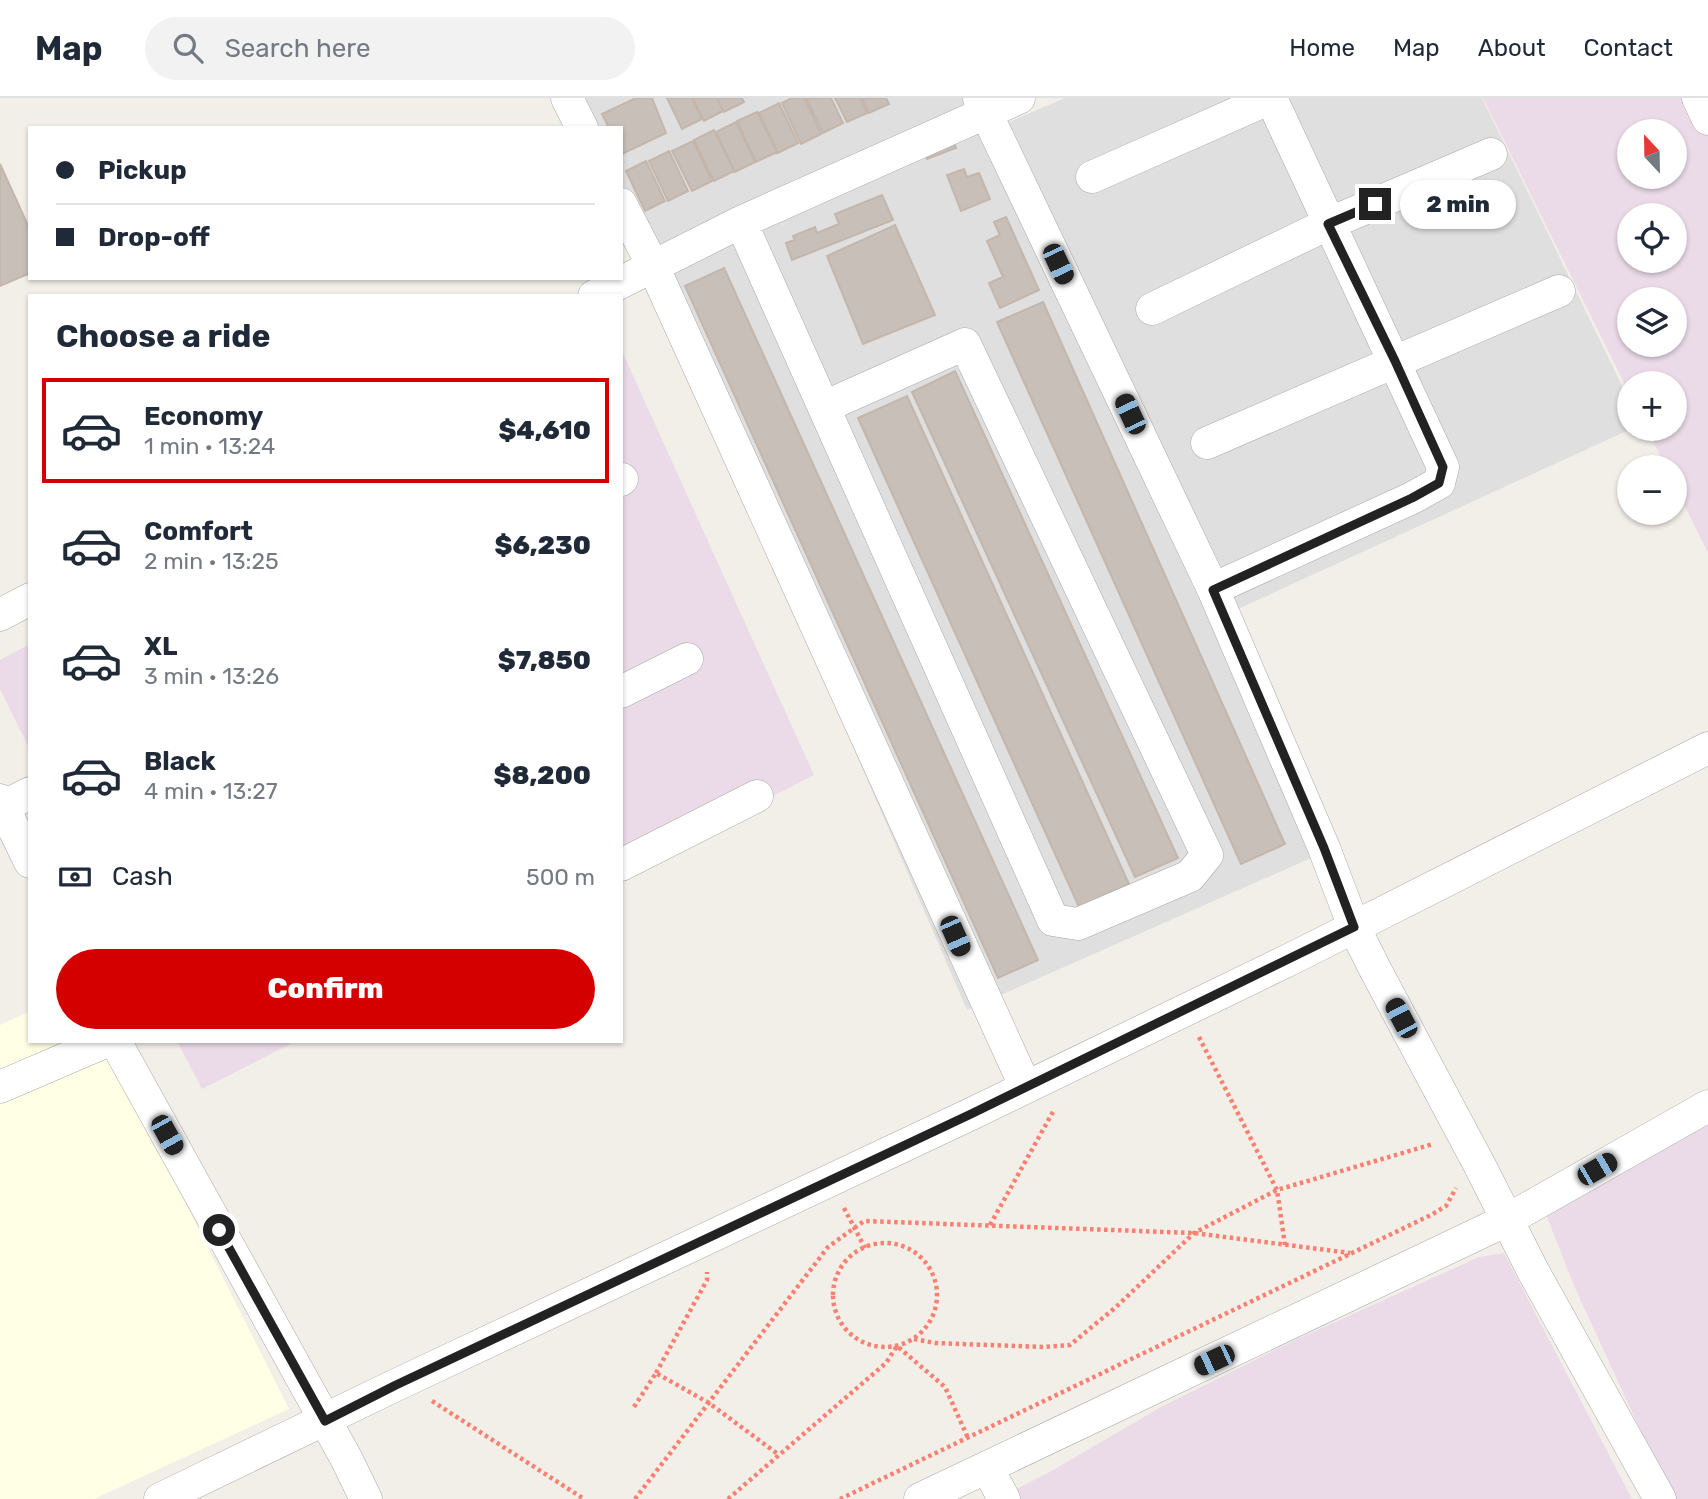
<!DOCTYPE html>
<html lang="en">
<head>
<meta charset="utf-8">
<style>
  body { margin:0; font-family:Rubik,sans-serif; background:#f2f2f3; color:#1f2937; height:100vh; display:flex; flex-direction:column; font-size:26px; white-space:nowrap }
  * { box-sizing:border-box; margin:0 }
  p { font-size:23px; color:#747a83 }
  .icon { flex:none; width:38px; height:38px; fill:none; stroke:currentColor; stroke-width:2; stroke-linecap:round; stroke-linejoin:round }
  .map { position:relative; flex:1; overflow:hidden }
  .details { position:absolute; left:28px; top:196px; width:595px; height:749px; display:flex; flex-direction:column; background:#fff; border-radius:0px; box-shadow:0 2px 5px #0004 }
  .details>* { flex:none }
  .guide { position:absolute; left:28px; top:28px; width:595px; height:154px; border-radius:0px; box-shadow:0 2px 5px #0004; display:grid; align-content:center; height:154px; padding:0 28px; background:#fff }
  .needle { width:46px; rotate:338deg }
  .fabs { position:absolute; left:1617px; top:21px; display:grid; gap:14px }
  .fabs a { display:grid; place-items:center; width:70px; height:70px; border-radius:50%; background:#fff; box-shadow:0 2px 5px #0004; font-size:35px }
  .end { position:absolute; width:32px; height:32px; margin:-16px; border:9px solid #222; background:#fff; box-shadow:0 0 0 4px #fff }
  .from { border-radius:50% }
  .bubble { position:absolute; height:49px; border-radius:24px; background:#fff; box-shadow:0 2px 5px #0004; font-size:23px; font-weight:800; line-height:49px; text-align:center }
  .car { position:absolute; width:21px; height:42px; margin:-21px -10px; border-radius:9px; box-shadow:0 0 5px 2px #0007; background:linear-gradient(#222 24%,#8ab4d8 0 40%,#222 0 76%,#8ab4d8 0 86%,#222 0) }
  .guide b { display:flex; align-items:center; gap:24px; height:66px; font-size:26px }
  .guide b+b { border-top:2px solid #e0e1e3 }
  .guide i { width:18px; height:18px; background:#1f2937 }
  ul { padding:0; list-style:none }
  li { display:flex; align-items:center; gap:21px; height:105px; margin:0 14px 10px; padding:0 14px; border:4px solid transparent; border-radius:0px }
  li div { flex:1 }
  li b { display:block; font-size:26px }
  li em { font-style:normal; font-weight:800 }
  li.selected { border-color:#d40000 }
  li>.icon { width:63px; height:63px; stroke-width:1.5 }
  h2 { padding:0 28px; font-size:32px; line-height:84px }
  .pay { display:flex; align-items:center; gap:18px; height:77px; padding:0 28px; font-size:26px }
  .pay p { margin-inline-start:auto }
  .cta { display:flex; gap:14px; margin-top:auto; padding:14px 28px }
  .cta a { flex:1; height:80px; border-radius:42px; background:#d40000; color:#fff; font-size:28px; font-weight:800; line-height:80px; text-align:center }
  header { display:flex; align-items:center; gap:42px; box-sizing:border-box; height:98px; padding:0 35px; background:#fff; border-bottom:2px solid #e0e1e3 }
  header strong { font-size:33px }
  nav { display:flex; gap:38px; margin-inline-start:auto; font-size:24px }
  .search { width:490px; height:63px; background:#f2f2f3; display:flex; align-items:center; gap:18px; box-sizing:border-box; padding:0 24px; border-radius:38px; color:#747a83; font-size:26px }
  .map>svg:first-child { display:block }
</style>
</head>
<body>
<header>
<strong>Map</strong>
<div class="search"><svg class="icon" aria-label="search" viewBox="0 0 24 24"><circle cx="10" cy="10" r="6"/><path d="M15 15l6 6"/></svg>Search here</div>
<nav><a>Home</a><a>Map</a><a>About</a><a>Contact</a></nav>
</header>
<div class="map">
<svg width="1708" height="1401" viewBox="0 0 1708 1401">
  <rect width="100%" height="100%" fill="#f2efe9"/>
  <path fill="#e0dfdf" d="M558,0H970L1318,757L967,912L648,175L621,124V30H573Z
    M1065,0H1482L1629,302L1631,331L1238,511L1009,24Z"/>
  <path fill="#ebdbe8" fill-rule="evenodd" d="M1483,0H1708V455L1675,388V369H1666L1647,331H1675V285H1629V295ZM1629,33H1675V79H1629ZM1629,117H1675V163H1629ZM1629,201H1675V247H1629Z
    M621,251L814,677L621,776Z
    M30,546V652L0,591V562Z
    M177,943H296L202,991Z
    M1708,1026V1401H1672L1575,1190L1545,1114Z
    M1504,1155L1632,1401H997L1048,1375L1161,1309L1293,1243L1479,1159Z"/>
  <path fill="#ffffe5" d="M30,913V943H104L289,1311L94,1401H0V927Z"/>
  <path fill="#c7bfb8" stroke="#c4b6ab" stroke-width="2" d="M636,0H652L666,35L622,56L621,30H609L602,16Z
    M667,0H692L702,21L682,31Z
    M693,0H717L723,13L704,23Z
    M717,0H742L744,4L724,14Z
    M792,0H804L821,36L801,46L782,5Z
    M806,0H831L843,25L823,35Z
    M835,0H860L867,15L847,24Z
    M862,0H886L889,6L869,15Z
    M779,5L798,45L778,55L759,15Z
    M757,14L777,54L756,64L737,23Z
    M736,24L755,64L735,74L716,34Z
    M714,32L734,73L714,83L694,42Z
    M951,37L956,50L927,61L922,49Z
    M693,43L712,83L692,93L672,53Z
    M669,53L688,93L668,103L649,63Z
    M646,63L665,103L645,113L626,73Z
    M0,66L30,132V175L0,188Z
    M964,71L967,79L979,75L990,101L961,113L947,77Z
    M882,97L893,122L792,162L786,145L795,142L793,138L815,129L817,135L839,126L835,116Z
    M1006,119L1039,192L1000,210L989,185L1003,179L987,143L1000,137L994,124Z
    M895,127L935,217L863,246L827,158Z
    M724,170L1038,862L998,880L685,188Z
    M1043,204L1285,746L1241,766L997,224Z
    M955,273L1178,760L1135,779L912,294Z
    M907,298L1129,786L1079,809L858,320Z"/>
  <g fill="none" stroke-linecap="round" stroke-linejoin="round">
    <g stroke="#a9a9a9" stroke-width="33">
      <path id="minor" d="M567,0L582,30
        M979,0L1213,491L1324,750L1354,829L1375,871L1480,1068L1533,1173L1660,1401
        M1698,0L1708,21
        M1092,79L1271,0L1443,369L1439,385L1412,400L1213,491
        M621,106L653,168L1025,988
        M741,124L1053,822L1078,826L1190,778L1207,757L965,246L824,309
        M594,198L741,124L1019,0
        M1152,211L1328,126L1491,56
        M1207,345L1559,193
        M621,382L622,381
        M0,517L30,501
        M621,594L687,561
        M0,702L30,764
        M3,709L30,695
        M621,767L757,698
        M115,943L346,1360L366,1401
        M0,989L107,943
        M987,1369L1004,1401
        M160,1401L396,1287L971,1016L1297,858L1708,650
        M920,1401L1507,1122L1708,1008"/>
    </g>
    <path stroke="#fa8072" stroke-width="4.5" stroke-dasharray="3.5 3.5" stroke-linecap="butt" d="M1199,939L1277,1092L1285,1147
      M844,1110L865,1150
      M990,1127L1054,1012
      M833 1197a52 52 0 1 1 104 0a52 52 0 1 1-104 0Z
      M914,1241L935,1245L1044,1249L1070,1247L1116,1209L1194,1135L1277,1092L1433,1046
      M656,1275L707,1182V1174
      M432,1303L584,1401
      M634,1309L656,1275L709,1305L779,1357
      M635,1401L828,1149L864,1123L1194,1135L1350,1155
      M728,1401L886,1265L897,1248L945,1289L968,1340
      M840,1401L1431,1117L1446,1108L1456,1090"/>
    <use href="#minor" stroke="#fff" stroke-width="32"/>
  </g>
  <g fill="none" stroke-linecap="round" stroke-linejoin="round">
    <path stroke="#222" stroke-width="9" d="M219,1132L325,1323L396,1287L971,1016L1354,829L1324,750L1213,492L1412,400L1439,385L1443,369L1395,263L1328,126L1375,106"/>
  </g>
</svg>
<div class="fabs">
<a><svg class="needle" viewBox="-14 -14 28 28"><path d="M0-13l5 13h-10z" fill="#e53935"/><path d="M0 13l5-13h-10z" fill="#747a83"/></svg></a>
<a><svg class="icon" aria-label="locate" viewBox="0 0 24 24"><circle cx="12" cy="12" r="6"/><path d="M12 2v4M12 18v4M2 12h4M18 12h4"/></svg></a>
<a><svg class="icon" aria-label="layers" viewBox="0 0 24 24"><path d="M12 4l9 5-9 5-9-5zM3 14l9 5 9-5"/></svg></a>
<a>+</a>
<a>−</a>
</div>
<i class="end from" style="left:219px;top:1132px"></i>
<i class="end" style="left:1375px;top:106px"></i>
<div class="bubble" style="left:1400px;top:82px;width:116px">2 min</div>
<i class="car" style="left:1058px;top:166px;rotate:155deg"></i>
<i class="car" style="left:1130px;top:316px;rotate:335deg"></i>
<i class="car" style="left:955px;top:838px;rotate:156deg"></i>
<i class="car" style="left:1401px;top:920px;rotate:332deg"></i>
<i class="car" style="left:167px;top:1037px;rotate:151deg"></i>
<i class="car" style="left:1597px;top:1071px;rotate:60deg"></i>
<i class="car" style="left:1214px;top:1262px;rotate:245deg"></i>
<div class="guide">
<b><i class="from"></i>Pickup</b>
<b><i></i>Drop-off</b>
</div>
<section class="details">
<h2>Choose a ride</h2>
<ul>
<li class="selected"><svg class="icon" aria-label="car" viewBox="0 0 24 24"><path d="M5 17H2v-5l4-1 3-4h7l3 4 3 1v5h-3M9 17h6M6 11h13"/><circle cx="7" cy="17" r="2"/><circle cx="17" cy="17" r="2"/></svg><div><b>Economy</b><p>1 min · 13:24</p></div><em>$4,610</em></li>
<li><svg class="icon" aria-label="car" viewBox="0 0 24 24"><path d="M5 17H2v-5l4-1 3-4h7l3 4 3 1v5h-3M9 17h6M6 11h13"/><circle cx="7" cy="17" r="2"/><circle cx="17" cy="17" r="2"/></svg><div><b>Comfort</b><p>2 min · 13:25</p></div><em>$6,230</em></li>
<li><svg class="icon" aria-label="car" viewBox="0 0 24 24"><path d="M5 17H2v-5l4-1 3-4h7l3 4 3 1v5h-3M9 17h6M6 11h13"/><circle cx="7" cy="17" r="2"/><circle cx="17" cy="17" r="2"/></svg><div><b>XL</b><p>3 min · 13:26</p></div><em>$7,850</em></li>
<li><svg class="icon" aria-label="car" viewBox="0 0 24 24"><path d="M5 17H2v-5l4-1 3-4h7l3 4 3 1v5h-3M9 17h6M6 11h13"/><circle cx="7" cy="17" r="2"/><circle cx="17" cy="17" r="2"/></svg><div><b>Black</b><p>4 min · 13:27</p></div><em>$8,200</em></li>
</ul>
<div class="pay"><svg class="icon" aria-label="cash" viewBox="0 0 24 24"><path d="M3 7h18v10H3z"/><circle cx="12" cy="12" r="2"/></svg>Cash<p>500 m</p></div>
<div class="cta"><a>Confirm</a></div>
</section>
</div>
</body>
</html>
